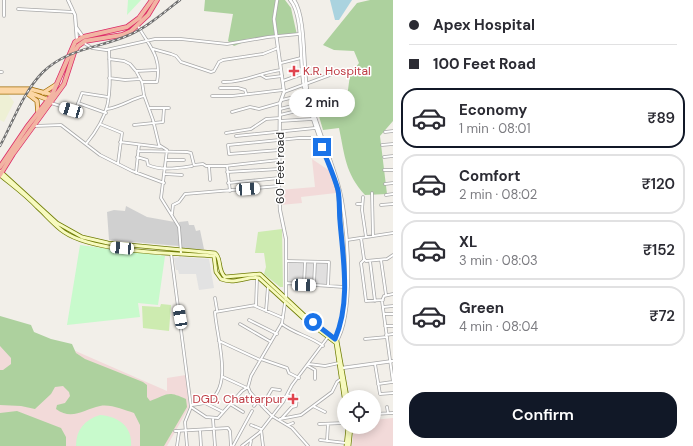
<!DOCTYPE html>
<html lang="en">
<head>
<meta charset="utf-8">
<style>
  body { margin:0; font-family:"DM Sans",sans-serif; background:#f7f7f7; color:#2b2b33; height:100vh; display:flex; flex-direction:column; font-size:15px; white-space:nowrap }
  * { box-sizing:border-box; margin:0 }
  p { font-size:13px; color:#7c7c81 }
  .icon { flex:none; width:22px; height:22px; fill:none; stroke:currentColor; stroke-width:2; stroke-linecap:round; stroke-linejoin:round }
  .map { position:relative; flex:1; overflow:hidden }
  .panel { display:flex; flex-direction:column; background:#fff; width:300px }
  .panel>* { flex:none }
  .guide { display:grid; align-content:center; height:88px; padding:0 16px; background:#fff }
  .controls { position:absolute; left:337px; top:390px; display:grid; gap:8px }
  .controls a { display:grid; place-items:center; width:44px; height:44px; border-radius:50%; background:#fff; box-shadow:0 2px 10px #0003; font-size:20px }
  .end { position:absolute; width:18px; height:18px; margin:-9px; border:5px solid #1a73e8; background:#fff; box-shadow:0 0 0 2px #fff }
  .from { border-radius:50% }
  .bubble { position:absolute; height:28px; border-radius:14px; background:#fff; box-shadow:0 2px 10px #0003; font-size:13px; font-weight:600; line-height:28px; text-align:center }
  .car { position:absolute; width:12px; height:24px; margin:-12px -6px; border-radius:5px; box-shadow:0 0 3px 1px #0007; background:linear-gradient(#fff 24%,#345 0 40%,#fff 0 76%,#345 0 86%,#fff 0) }
  .guide b { display:flex; align-items:center; gap:14px; height:38px; font-size:15px }
  .guide b+b { border-top:1px solid #e1e1e2 }
  .guide i { width:10px; height:10px; background:#2b2b33 }
  ul { padding:0; list-style:none }
  li { display:flex; align-items:center; gap:12px; height:60px; margin:0 8px 6px; padding:0 8px; border:2px solid #e1e1e2; border-radius:16px }
  li div { flex:1 }
  li b { display:block; font-size:15px }
  li em { font-style:normal; font-weight:600 }
  li.active { border-color:#111827 }
  li>.icon { width:36px; height:36px; stroke-width:1.5 }
  .primary-button { display:flex; gap:8px; margin-top:auto; padding:8px 16px }
  .primary-button a { flex:1; height:46px; border-radius:16px; background:#111827; color:#fff; font-size:16px; font-weight:600; line-height:46px; text-align:center }
  main { display:flex; flex:1; min-height:0 }
  .map>svg:first-child { display:block }
</style>
</head>
<body>
<main>
<div class="map">
<svg width="393" height="446" viewBox="0 0 393 446">
  <rect width="100%" height="100%" fill="#f2efe9"/>
  <path fill="#e0dfdf" d="M289,260L330,262V285H340V288L288,286Z"/>
  <path fill="#f2dad9" d="M312,159L330,171L336,193L301,197L302,203L280,205L279,190L315,187Z
    M0,318L167,391V378L186,375L189,407L167,446H0Z
    M393,418V446H352L354,427H374V420Z"/>
  <path fill="#d0d0d0" d="M126,206L147,217L175,222L179,228V246L109,240L107,212L114,210L125,211Z
    M188,221L189,225H194L196,231L200,230L204,249H182L179,222Z"/>
  <path fill="#eef0d5" d="M0,93L8,94L14,102L4,122L0,120Z"/>
  <path fill="#cdebb0" d="M282,229L283,287H280L264,274L266,267L264,253H255L258,232Z
    M161,304L171,305L169,331L143,328L142,306L160,307Z"/>
  <path fill="#add19e" d="M205,0H285L291,8L297,35L245,39L244,42L234,46L228,41L233,14L204,11Z
    M370,0H393V121L380,136L387,194L365,195C345,173 345,156 339,128L323,130L316,106L347,97L350,75L359,63L354,51L334,50L323,45L357,3Z
    M0,316L31,325L34,332L51,339L72,344L76,353L85,359L143,382L147,385V397L150,401C168,395 166,390 186,399L187,407L164,446H140V425L134,413C124,410 111,404 100,406C84,409 72,421 56,409L57,405L65,403L70,396L69,392L63,386L55,387L51,394L35,409L21,406L0,405V370H3L11,364V358L0,346Z
    M17,411L61,428L66,437V446H0V413Z"/>
  <path fill="#c8facc" d="M128,0H141L127,15Z
    M80,245L165,256L158,305L138,303L140,317L67,325Z
    M100,415C117,416 133,426 131,446H76C76,430 84,420 100,415Z"/>
  <path fill="#e2e2e2" d="M179,253H181V257L209,259L214,288L199,290L196,274H179L178,270H176L174,258L179,257Z"/>
  <path fill="#aad3df" d="M330,0H352L339,20H335Z"/>
  <g fill="none" stroke-linecap="round" stroke-linejoin="round">
    <g stroke="#a9a9a9" stroke-width="3.5">
      <path id="minor" d="M4,0V16
        M18,9L73,12
        M138,26C149,46 162,56 157,82H142
        M84,43L92,48L106,50L155,39H181L227,44L268,37L299,34
        M153,49L171,54L176,56L181,62L211,72L214,71L219,62L223,60L263,54L278,48
        M109,59L124,61L130,64L136,71L142,82L144,95L153,120L159,145L167,150L161,198L179,227L181,253
        M281,63L301,58
        M136,71L157,70
        M0,72H2
        M261,75L266,78L282,76
        M109,78L125,80L140,79
        M283,81L302,74
        M223,82C244,83 261,72 281,70
        M220,88H238L245,90L246,93
        M284,92L338,72
        M212,96H232L283,90
        M310,97L331,92
        M282,100L306,94
        M51,103L73,110L76,109L82,93L108,97
        M78,103L106,113
        M150,108H169
        M107,109C121,107 131,99 144,96
        M280,109L308,102
        M232,112L250,107L259,109L280,103
        M280,115L309,108
        M280,121L312,119
        M100,124L122,133L118,163
        M134,125L163,122L164,108
        M34,126L61,125L100,155L132,171L164,183
        M385,132L393,131
        M226,133L251,129L266,119L280,118
        M236,136L315,128
        M120,142L160,147
        M86,144C114,110 110,92 109,50
        M382,145L393,144
        M280,150L229,154L228,145L299,138H319
        M138,151L187,152L191,153L194,165L203,164L206,166H225L279,160
        M137,157L147,160L148,165C161,171 178,168 192,166
        M384,157L393,156
        M166,160H184
        M209,166L210,180
        M227,166L230,191
        M384,170H393
        M227,172L279,169
        M136,173L139,145
        M165,174L182,175
        M228,183L279,178
        M385,184L393,183
        M372,193L373,236
        M386,195L393,194
        M363,197L362,210L366,237
        M357,204H362
        M381,205L393,204
        M172,214L173,205L179,202L185,194L279,186
        M361,238L364,259L366,261L387,259L393,255
        M347,240L393,233
        M171,253L191,407L206,417L218,418L242,391L248,387
        M364,260L361,263L366,301L383,300
        M381,260L386,295
        M286,261L329,262L328,286
        M370,261L375,301
        M286,283L344,287
        M304,285L305,262
        M314,285L315,262
        M215,298L217,310
        M285,303L282,323L251,376L248,387L250,392L265,409L272,416L292,428L308,446
        M255,306L283,318
        M383,307L393,306
        M266,311L268,286
        M384,314H393
        M249,320L277,334
        M240,324L271,342
        M282,324C295,334 310,336 323,346
        M385,326H393
        M386,335L393,334
        M365,339L387,337
        M219,341L260,360
        M261,359L287,368L289,373L299,378
        M309,364L325,366L339,363
        M375,364L380,394L393,393
        M308,366L315,370V379
        M223,377L247,388
        M393,382L382,301L384,296L393,294
        M378,384L392,382
        M205,403L223,412
        M230,404L243,412
        M192,405C197,404 203,404 207,402C235,388 216,336 215,312L256,305L257,278
        M254,406L258,401
        M262,406L272,389L280,390
        M313,406L325,412
        M387,407L388,413
        M374,414L393,413
        M282,418L292,407L296,406L297,398L287,395
        M213,419L215,446
        M280,419L301,415L332,392L337,382L341,379
        M319,424L344,423
        M251,425L261,429L263,446
        M288,425L293,423
        M200,430L201,446
        M175,431L228,428L230,431L231,446
        M320,440L346,443
        M327,441L328,424
        M177,446L179,432
        M187,446L185,422L191,407
        M233,446L252,411
        M242,446L259,433L283,402L292,385L328,337
        M250,446L251,441"/>
    </g>
    <g stroke="#a9a9a9" stroke-width="4">
      <path id="tertiary" d="M68,0L75,15L77,40
        M277,0L274,19L284,92L280,103L279,186L280,210L286,239V299
        M290,0C304,15 299,64 304,86C311,122 327,153 337,188C340,199 339,210 340,221C343,255 352,311 334,341
        M294,0C306,16 303,67 307,89C314,122 329,152 338,184C348,217 355,313 336,342
        M76,27L83,37
        M342,368L393,361"/>
    </g>
    <g stroke="#707d05" stroke-width="4.5">
      <path id="secondary" d="M0,171L57,223L82,237L108,243L215,253C222,258 217,270 225,277L260,274L305,316L337,341L347,397
        M0,175C12,185 26,195 37,207C46,215 54,225 64,232C95,253 175,253 214,256L216,272L221,279C236,285 249,275 259,278L303,318L336,343L344,397
        M346,446L348,427
        M349,446L351,427"/>
    </g>
    <g stroke="#a06b00" stroke-width="5">
      <path id="primary" d="M0,89H30L53,95
        M0,92H28L49,100
        M43,93L57,84
        M28,94L37,101L38,113"/>
    </g>
    <g stroke="#dc2a67" stroke-width="5.5">
      <path id="trunk" d="M0,167L27,127L52,95L75,42L83,37L127,27L139,18L152,0
        M0,175L13,154L64,84L74,53L78,46L85,41L122,35L131,31L148,15L157,0"/>
    </g>
    <use href="#minor" stroke="#fff" stroke-width="2"/>
    <use href="#tertiary" stroke="#fff" stroke-width="2.5"/>
    <use href="#secondary" stroke="#f7fabf" stroke-width="3"/>
    <use href="#primary" stroke="#fcd6a4" stroke-width="3.5"/>
    <use href="#trunk" stroke="#f2b4a3" stroke-width="4"/>
    <g stroke="#707070" stroke-width="2.5">
      <path id="rail" d="M0,146C13,122 23,92 43,72C68,48 100,48 129,35C148,27 164,12 180,0"/>
    </g>
    <use href="#rail" stroke="#fff" stroke-width="1" stroke-dasharray="3" stroke-linecap="butt"/>
  </g>
  <g fill="none" stroke-linecap="round" stroke-linejoin="round">
    <path stroke="#1a73e8" stroke-width="5" d="M313,322L335,339C351,302 343,259 340,221C339,211 340,201 338,190C334,175 327,161 322,147"/>
  </g>
  <g fill="#e0444e" stroke="#fff" stroke-width="1.5">
    <path d="M292 65h4v4h4v4h-4v4h-4v-4h-4v-4h4z"/>
    <path d="M291 393h4v4h4v4h-4v4h-4v-4h-4v-4h4z"/>
  </g>
  <g text-anchor="middle" stroke-width="3" stroke-linejoin="round" paint-order="stroke">
    <g font-size="12" fill="#be3a42" stroke="#fff" text-anchor="start">
      <text x="303" y="75">K.R. Hospital</text>
      <text x="284" y="403" text-anchor="end">DGD, Chattarpur</text>
    </g>
    <g font-size="12" fill="#222" stroke="#fff">
      <text transform="translate(280 168) rotate(-90)" y="4">60 Feet road</text>
    </g>
  </g>
</svg>
<div class="controls">
<a><svg class="icon" aria-label="locate" viewBox="0 0 24 24"><circle cx="12" cy="12" r="6"/><path d="M12 2v4M12 18v4M2 12h4M18 12h4"/></svg></a>
</div>
<i class="end from" style="left:313px;top:322px"></i>
<i class="end" style="left:322px;top:147px"></i>
<div class="bubble" style="left:289px;top:89px;width:66px">2 min</div>
<i class="car" style="left:71px;top:110px;rotate:287deg"></i>
<i class="car" style="left:248px;top:189px;rotate:86deg"></i>
<i class="car" style="left:122px;top:248px;rotate:275deg"></i>
<i class="car" style="left:304px;top:285px;rotate:92deg"></i>
<i class="car" style="left:180px;top:317px;rotate:350deg"></i>
</div>
<section class="panel">
<div class="guide">
<b><i class="from"></i>Apex Hospital</b>
<b><i></i>100 Feet Road</b>
</div>
<ul>
<li class="active"><svg class="icon" aria-label="car" viewBox="0 0 24 24"><path d="M5 17H2v-5l4-1 3-4h7l3 4 3 1v5h-3M9 17h6M6 11h13"/><circle cx="7" cy="17" r="2"/><circle cx="17" cy="17" r="2"/></svg><div><b>Economy</b><p>1 min · 08:01</p></div><em>₹89</em></li>
<li><svg class="icon" aria-label="car" viewBox="0 0 24 24"><path d="M5 17H2v-5l4-1 3-4h7l3 4 3 1v5h-3M9 17h6M6 11h13"/><circle cx="7" cy="17" r="2"/><circle cx="17" cy="17" r="2"/></svg><div><b>Comfort</b><p>2 min · 08:02</p></div><em>₹120</em></li>
<li><svg class="icon" aria-label="car" viewBox="0 0 24 24"><path d="M5 17H2v-5l4-1 3-4h7l3 4 3 1v5h-3M9 17h6M6 11h13"/><circle cx="7" cy="17" r="2"/><circle cx="17" cy="17" r="2"/></svg><div><b>XL</b><p>3 min · 08:03</p></div><em>₹152</em></li>
<li><svg class="icon" aria-label="car" viewBox="0 0 24 24"><path d="M5 17H2v-5l4-1 3-4h7l3 4 3 1v5h-3M9 17h6M6 11h13"/><circle cx="7" cy="17" r="2"/><circle cx="17" cy="17" r="2"/></svg><div><b>Green</b><p>4 min · 08:04</p></div><em>₹72</em></li>
</ul>
<div class="primary-button"><a>Confirm</a></div>
</section>
</main>
</body>
</html>
